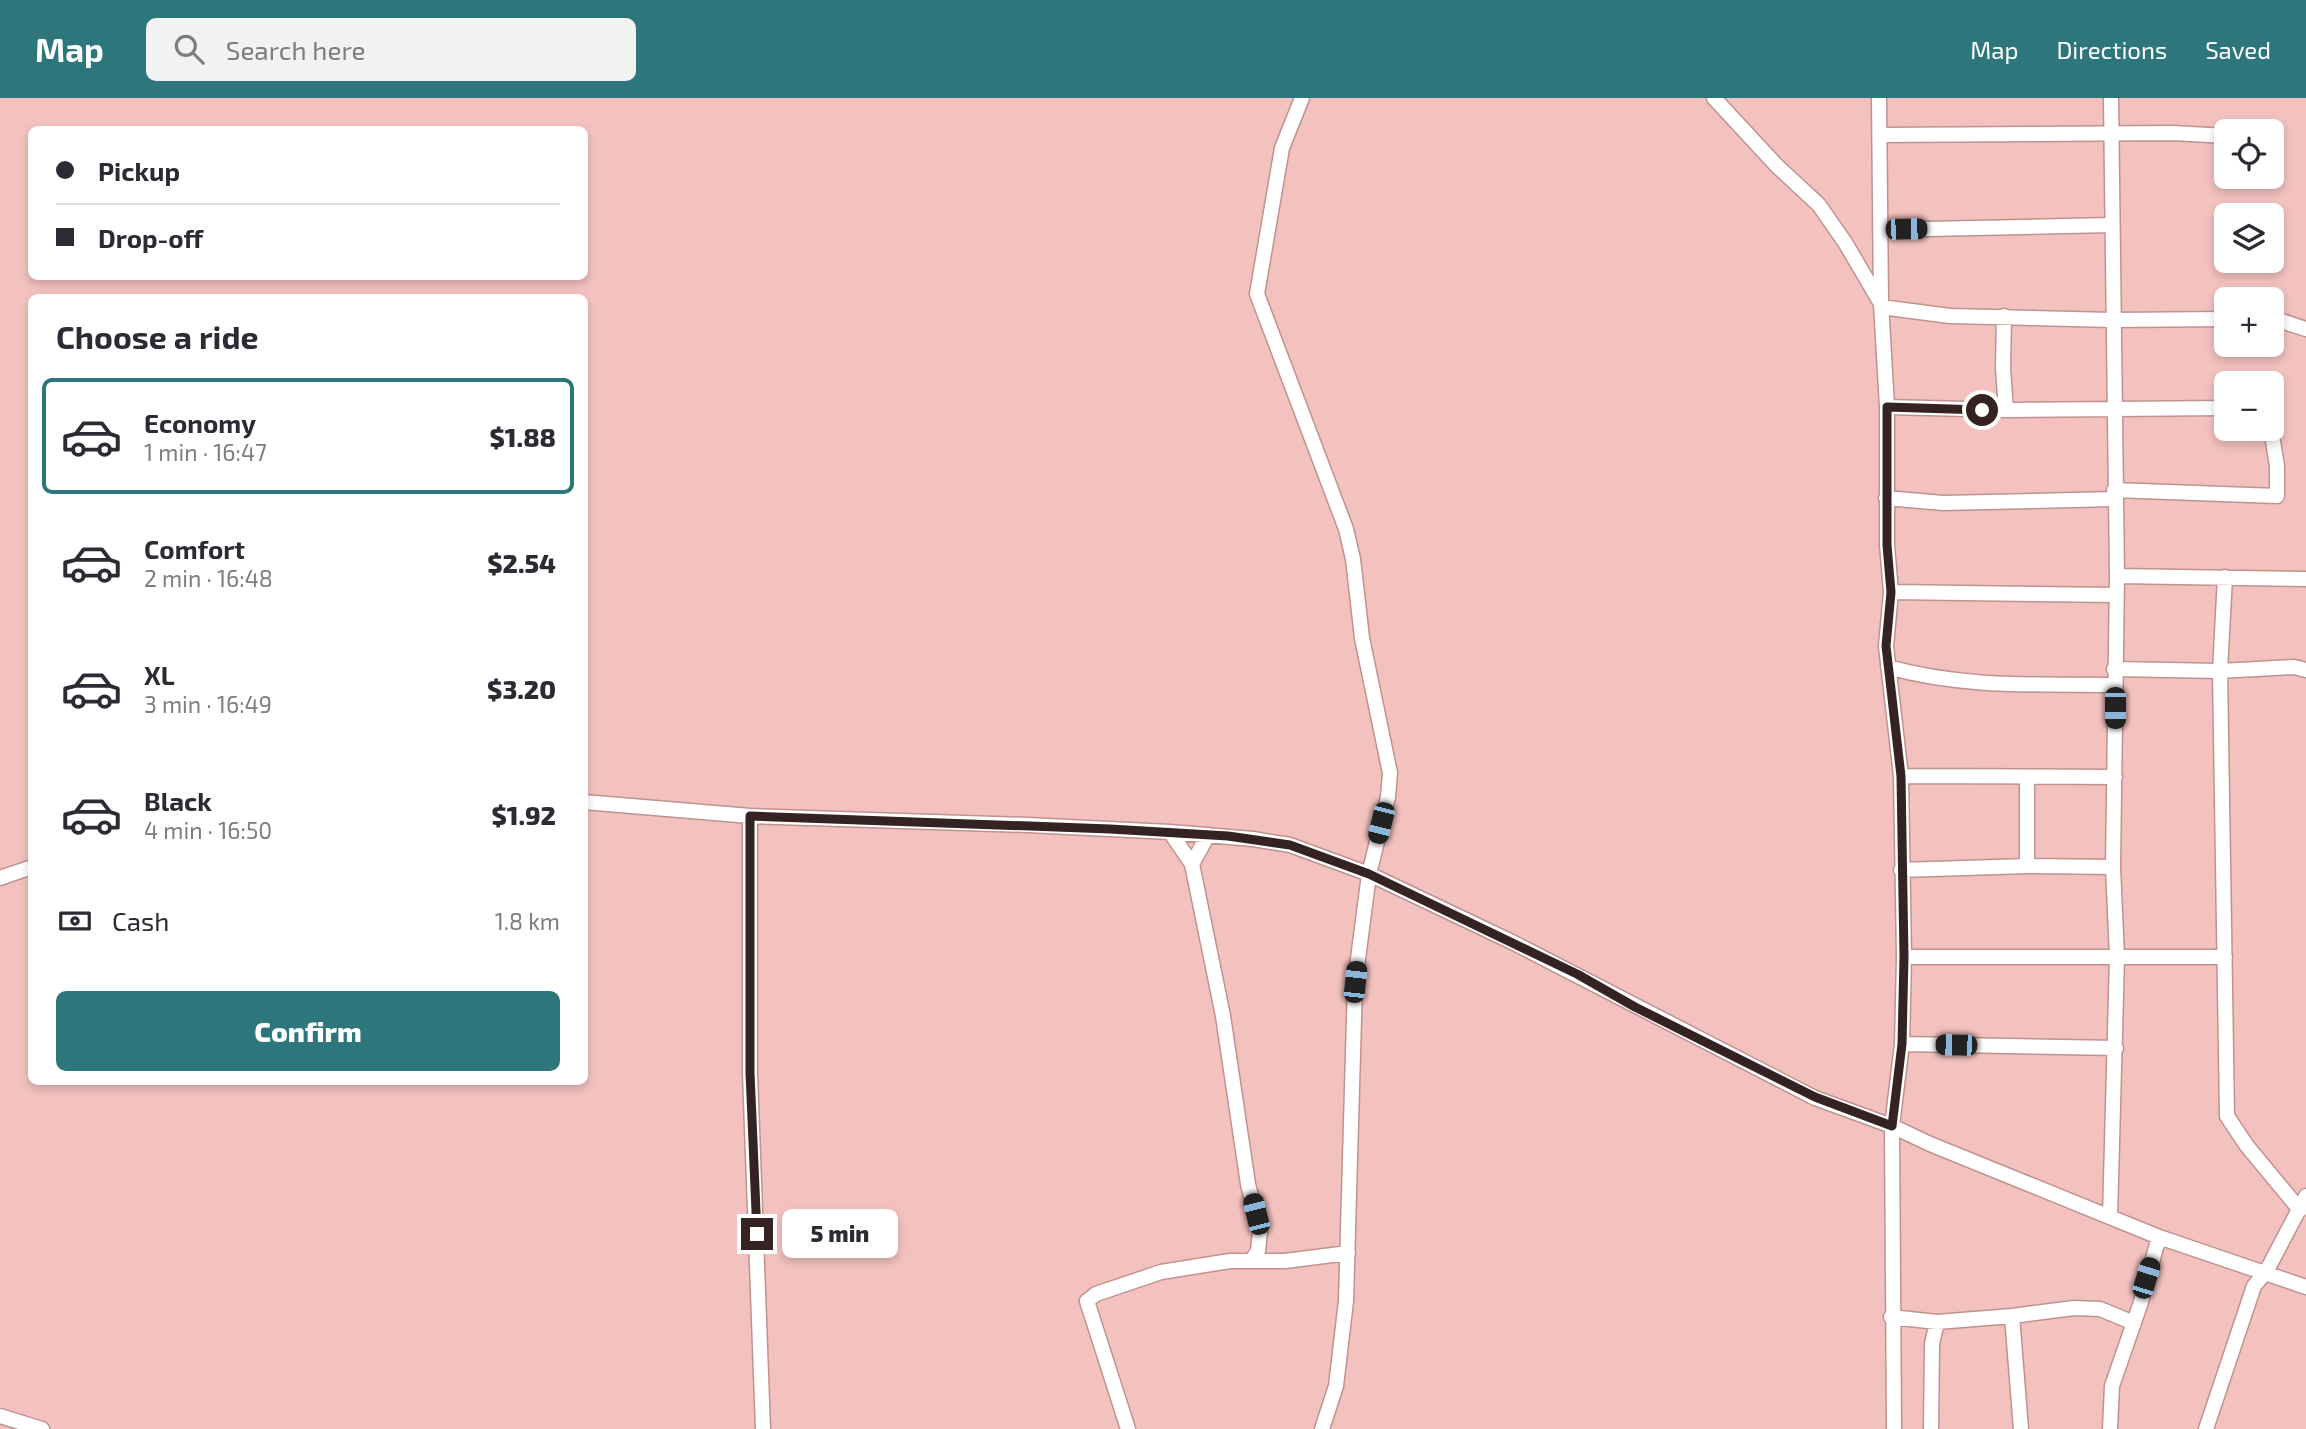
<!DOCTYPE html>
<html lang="en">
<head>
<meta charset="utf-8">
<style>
  body { margin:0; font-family:"Exo 2",sans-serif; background:#f2f2f3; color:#2b2b33; height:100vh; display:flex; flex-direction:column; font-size:26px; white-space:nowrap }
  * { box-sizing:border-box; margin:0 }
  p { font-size:23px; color:#7c7c81 }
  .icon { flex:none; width:38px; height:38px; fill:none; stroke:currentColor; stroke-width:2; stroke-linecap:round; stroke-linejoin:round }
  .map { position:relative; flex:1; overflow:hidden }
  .details { position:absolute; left:28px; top:196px; width:560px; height:791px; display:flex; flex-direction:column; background:#fff; border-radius:10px; box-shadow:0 4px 10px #0003 }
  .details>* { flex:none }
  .guide { position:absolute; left:28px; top:28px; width:560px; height:154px; border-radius:10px; box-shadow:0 4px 10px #0003; display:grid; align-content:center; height:154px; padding:0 28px; background:#fff }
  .fabs { position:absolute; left:2214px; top:21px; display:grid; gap:14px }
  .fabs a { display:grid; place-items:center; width:70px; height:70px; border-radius:10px; background:#fff; box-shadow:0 4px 10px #0003; font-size:35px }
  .end { position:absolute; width:32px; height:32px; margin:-16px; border:9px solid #352222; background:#fff; box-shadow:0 0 0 4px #fff }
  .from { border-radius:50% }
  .bubble { position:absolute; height:49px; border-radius:10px; background:#fff; box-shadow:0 4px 10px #0003; font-size:23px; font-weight:800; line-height:49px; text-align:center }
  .car { position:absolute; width:21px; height:42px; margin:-21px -10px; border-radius:9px; box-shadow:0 0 5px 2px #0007; background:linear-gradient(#222 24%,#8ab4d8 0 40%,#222 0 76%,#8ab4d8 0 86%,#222 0) }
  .guide b { display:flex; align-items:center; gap:24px; height:66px; font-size:26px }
  .guide b+b { border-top:2px solid #e1e1e2 }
  .guide i { width:18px; height:18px; background:#2b2b33 }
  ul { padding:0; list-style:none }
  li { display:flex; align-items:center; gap:21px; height:116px; margin:0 14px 10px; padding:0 14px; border:4px solid transparent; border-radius:10px }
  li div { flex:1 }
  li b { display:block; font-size:26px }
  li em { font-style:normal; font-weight:800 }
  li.active { border-color:#2d777c }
  li>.icon { width:63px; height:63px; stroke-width:1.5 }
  h2 { padding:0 28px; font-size:32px; line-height:84px }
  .pay { display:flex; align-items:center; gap:18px; height:77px; padding:0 28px; font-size:26px }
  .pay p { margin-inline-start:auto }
  .primary-button { display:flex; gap:14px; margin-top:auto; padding:14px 28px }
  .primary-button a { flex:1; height:80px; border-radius:10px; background:#2d777c; color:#fff; font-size:28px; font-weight:800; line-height:80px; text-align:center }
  header { display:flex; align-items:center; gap:42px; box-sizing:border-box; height:98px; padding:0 35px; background:#2d777c; color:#fff }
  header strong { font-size:33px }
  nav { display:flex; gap:38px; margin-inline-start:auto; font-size:24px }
  .search { width:490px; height:63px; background:#f2f2f3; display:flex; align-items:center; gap:18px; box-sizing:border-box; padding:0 24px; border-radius:10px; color:#7c7c81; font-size:26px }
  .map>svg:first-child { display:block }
</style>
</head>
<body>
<header>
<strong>Map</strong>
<div class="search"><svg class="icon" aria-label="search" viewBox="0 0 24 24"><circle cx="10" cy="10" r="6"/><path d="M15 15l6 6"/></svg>Search here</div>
<nav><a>Map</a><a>Directions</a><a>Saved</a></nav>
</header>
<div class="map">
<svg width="2306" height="1331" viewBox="0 0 2306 1331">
  <rect width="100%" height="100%" fill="#f3c2bf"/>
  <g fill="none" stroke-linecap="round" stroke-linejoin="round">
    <g stroke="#c0928f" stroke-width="17">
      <path id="minor" d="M1302,0L1282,50L1257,196L1346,431L1353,461L1362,540L1390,675L1388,699L1369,776L1355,884L1346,1203L1336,1288L1322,1331
        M1714,0L1777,68L1819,107L1846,146L1880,204
        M1879,0L1881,205L1887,309V447L1891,494L1886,548L1901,678L1904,859L1902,946L1892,1028L1894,1331
        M1881,37L2173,35L2226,38
        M1880,132L2110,127
        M1881,209L1950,218L2112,222L2226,221
        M2004,218L2003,270L2006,312
        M2272,220L2306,231
        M1887,309L2006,312L2226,310
        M2114,392L2277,398V368L2271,331
        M1886,400L1943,405L2115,401
        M2117,478L2306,481
        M2225,479L2220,573L2227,1018L2247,1048L2300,1112
        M1891,494L2116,497
        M1888,569C1962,590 2038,586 2114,587
        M2114,571L2220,573L2294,569L2306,572
        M1901,678L2115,679
        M584,704L750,718L1028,727L1170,734L1253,741L1290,747L1369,776L1512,844L1815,1000L1892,1028L1930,1046L2159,1139L2306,1189
        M750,718V975L763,1331
        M1170,734L1192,766
        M1208,737L1192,766L1223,918L1248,1086L1260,1134L1258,1153L1251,1163
        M2027,768V680
        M1901,772L2027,768L2113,769
        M0,780L32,769
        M1904,859H2225
        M1902,946L2116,950
        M2110,1119L2117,859L2113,769L2117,478L2111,0
        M2012,1218L2021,1331
        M1891,1219L1937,1224L2012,1218L2074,1210L2100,1211L2134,1225
        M0,1318L42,1331
        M1128,1331L1087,1203L1096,1196L1161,1174L1230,1163H1285L1348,1155
        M1931,1331L1932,1246L1937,1224
        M2110,1331L2112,1288L2140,1207L2159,1139
        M2206,1331L2254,1188L2266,1174L2306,1098"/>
    </g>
    <use href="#minor" stroke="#fff" stroke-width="14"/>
  </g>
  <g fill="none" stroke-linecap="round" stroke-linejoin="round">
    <path stroke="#352222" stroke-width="9" d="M757,1136L750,975V718L1110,731L1228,738L1290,747L1369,776L1577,876L1635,909L1815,999L1892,1028L1902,946L1904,859L1901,678L1886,548L1891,494L1887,447V309L1982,312"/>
  </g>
</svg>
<div class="fabs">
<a><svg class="icon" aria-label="locate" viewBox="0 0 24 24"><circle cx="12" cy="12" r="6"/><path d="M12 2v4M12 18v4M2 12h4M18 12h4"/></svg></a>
<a><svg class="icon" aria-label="layers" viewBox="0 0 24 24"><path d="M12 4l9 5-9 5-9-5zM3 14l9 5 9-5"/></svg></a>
<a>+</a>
<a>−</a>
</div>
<i class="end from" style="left:1982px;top:312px"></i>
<i class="end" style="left:757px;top:1136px"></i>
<div class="bubble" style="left:782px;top:1111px;width:116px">5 min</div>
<i class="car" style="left:1906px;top:131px;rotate:89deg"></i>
<i class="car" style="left:2115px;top:610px;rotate:180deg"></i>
<i class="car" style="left:1381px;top:725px;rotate:194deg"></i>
<i class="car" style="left:1355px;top:884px;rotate:6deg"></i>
<i class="car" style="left:1956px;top:947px;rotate:271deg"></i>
<i class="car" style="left:1256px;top:1116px;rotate:346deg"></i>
<i class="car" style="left:2146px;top:1180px;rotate:17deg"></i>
<div class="guide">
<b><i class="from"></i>Pickup</b>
<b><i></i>Drop-off</b>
</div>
<section class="details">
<h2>Choose a ride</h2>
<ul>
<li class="active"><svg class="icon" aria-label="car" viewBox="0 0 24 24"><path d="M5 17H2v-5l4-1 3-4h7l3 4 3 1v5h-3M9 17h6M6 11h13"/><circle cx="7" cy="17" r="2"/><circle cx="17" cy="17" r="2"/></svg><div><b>Economy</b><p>1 min · 16:47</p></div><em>$1.88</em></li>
<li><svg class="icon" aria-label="car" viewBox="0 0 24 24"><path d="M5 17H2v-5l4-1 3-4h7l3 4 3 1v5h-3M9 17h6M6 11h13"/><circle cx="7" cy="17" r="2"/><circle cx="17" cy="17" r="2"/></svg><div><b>Comfort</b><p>2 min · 16:48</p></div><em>$2.54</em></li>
<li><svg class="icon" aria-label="car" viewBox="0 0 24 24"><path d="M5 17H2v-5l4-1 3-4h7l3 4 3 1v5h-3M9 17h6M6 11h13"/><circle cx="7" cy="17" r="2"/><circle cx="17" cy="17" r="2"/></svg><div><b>XL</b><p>3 min · 16:49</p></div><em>$3.20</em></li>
<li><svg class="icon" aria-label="car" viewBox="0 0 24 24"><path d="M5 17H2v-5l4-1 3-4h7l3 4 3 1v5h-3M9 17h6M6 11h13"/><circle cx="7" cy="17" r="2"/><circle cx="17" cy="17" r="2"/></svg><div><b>Black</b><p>4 min · 16:50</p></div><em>$1.92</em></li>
</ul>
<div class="pay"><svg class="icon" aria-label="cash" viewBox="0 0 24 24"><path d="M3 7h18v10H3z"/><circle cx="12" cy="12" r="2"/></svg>Cash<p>1.8 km</p></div>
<div class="primary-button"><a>Confirm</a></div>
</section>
</div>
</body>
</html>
